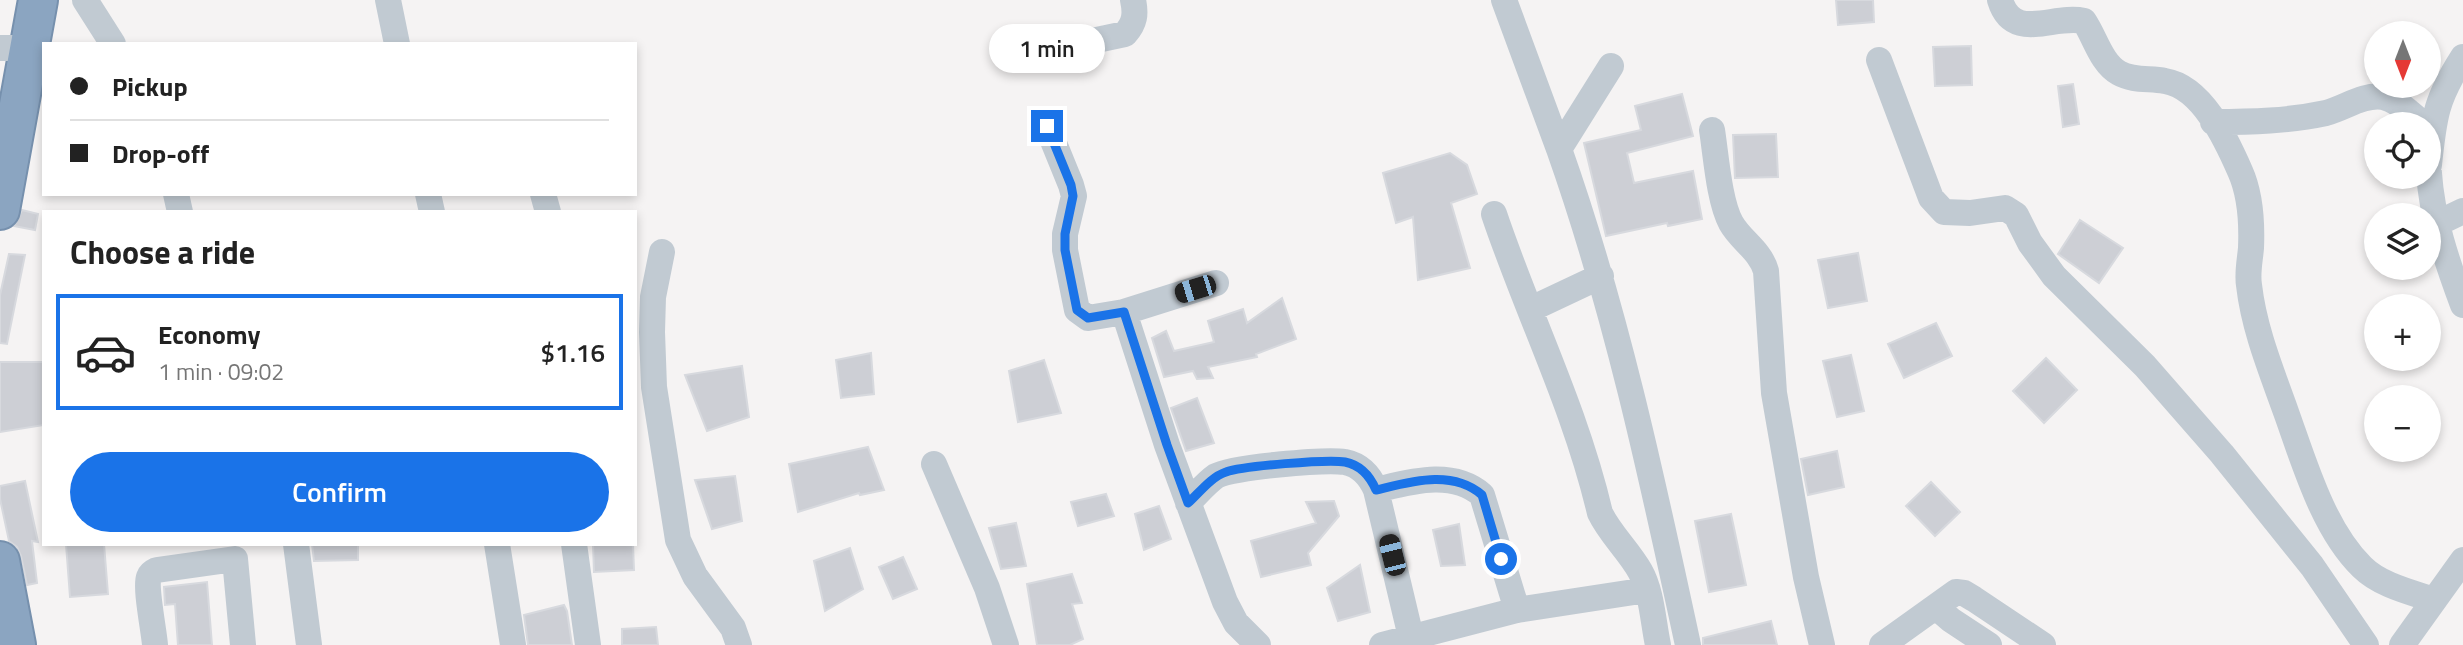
<!DOCTYPE html>
<html lang="en">
<head>
<meta charset="utf-8">
<style>
  body { margin:0; font-family:"Titillium Web",sans-serif; background:#f2f2f2; color:#222; height:100vh; display:flex; flex-direction:column; font-size:26px; white-space:nowrap }
  * { box-sizing:border-box; margin:0 }
  p { font-size:23px; color:#767676 }
  .icon { flex:none; width:38px; height:38px; fill:none; stroke:currentColor; stroke-width:2; stroke-linecap:round; stroke-linejoin:round }
  .map { position:relative; flex:1; overflow:hidden }
  .side { position:absolute; left:42px; top:210px; width:595px; height:336px; display:flex; flex-direction:column; background:#fff; border-radius:0px; box-shadow:0 4px 10px #0003 }
  .side>* { flex:none }
  .hud { position:absolute; left:42px; top:42px; width:595px; height:154px; border-radius:0px; box-shadow:0 4px 10px #0003; display:grid; align-content:center; height:154px; padding:0 28px; background:#fff }
  .needle { width:46px; rotate:180deg }
  .tools { position:absolute; left:2364px; top:21px; display:grid; gap:14px }
  .tools a { display:grid; place-items:center; width:77px; height:77px; border-radius:50%; background:#fff; box-shadow:0 4px 10px #0003; font-size:35px }
  .end { position:absolute; width:32px; height:32px; margin:-16px; border:9px solid #1a73e8; background:#fff; box-shadow:0 0 0 4px #fff }
  .from { border-radius:50% }
  .bubble { position:absolute; height:49px; border-radius:24px; background:#fff; box-shadow:0 4px 10px #0003; font-size:23px; font-weight:600; line-height:49px; text-align:center }
  .car { position:absolute; width:21px; height:42px; margin:-21px -10px; border-radius:9px; box-shadow:0 0 5px 2px #0007; background:linear-gradient(#222 24%,#8ab4d8 0 40%,#222 0 76%,#8ab4d8 0 86%,#222 0) }
  .hud b { display:flex; align-items:center; gap:24px; height:66px; font-size:26px }
  .hud b+b { border-top:2px solid #e0e0e0 }
  .hud i { width:18px; height:18px; background:#222 }
  ul { padding:0; list-style:none }
  li { display:flex; align-items:center; gap:21px; height:116px; margin:0 14px 10px; padding:0 14px; border:4px solid transparent; border-radius:0px }
  li div { flex:1 }
  li b { display:block; font-size:26px }
  li em { font-style:normal; font-weight:600 }
  li.on { border-color:#1a73e8 }
  li>.icon { width:63px; height:63px; stroke-width:1.5 }
  h2 { padding:0 28px; font-size:32px; line-height:84px }
  .action { display:flex; gap:14px; margin-top:auto; padding:14px 28px }
  .action a { flex:1; height:80px; border-radius:42px; background:#1a73e8; color:#fff; font-size:28px; font-weight:600; line-height:80px; text-align:center }
  .map>svg:first-child { display:block }
</style>
</head>
<body>
<div class="map">
<svg width="2463" height="645" viewBox="0 0 2463 645">
  <rect width="100%" height="100%" fill="#f5f3f3"/>
  <path fill="#cdcfd5" stroke="#d7d9de" stroke-width="2" d="M1836,0H1873L1874,22L1838,25Z
    M1971,46L1972,85L1935,86L1933,47Z
    M2073,84L2079,124L2063,127L2058,86Z
    M1682,94L1693,136L1627,153L1634,183L1693,171L1702,219L1668,226L1667,223L1606,236L1584,143L1641,130L1635,106Z
    M1776,134L1778,177L1735,178L1733,135Z
    M1450,153L1467,165L1477,194L1451,203L1470,268L1418,280L1413,217L1396,223L1383,173Z
    M22,210L38,214L35,230L14,226Z
    M2080,220L2123,248L2099,283L2058,254Z
    M1858,253L1867,301L1828,308L1818,260Z
    M9,254L25,255L7,344L0,343V295Z
    M1282,298L1296,339L1256,354L1257,357L1208,367L1213,378L1197,379L1193,371L1164,377L1152,338L1166,331L1174,351L1214,342L1208,321L1243,309L1247,323Z
    M1936,323L1952,356L1904,378L1888,344Z
    M871,353L874,394L841,398L836,360Z
    M1851,355L1864,411L1837,417L1823,361Z
    M2046,358L2077,390L2044,423L2013,391Z
    M1044,360L1061,413L1018,422L1009,371Z
    M0,362H44V425L0,432Z
    M742,366L749,417L707,431L685,375Z
    M1197,398L1214,443L1186,451L1171,408Z
    M868,447L884,490L860,495L859,493L798,512L789,464Z
    M1837,451L1844,487L1808,495L1801,459Z
    M735,476L742,521L712,529L695,480Z
    M25,481L38,542L32,541L37,583L27,585L21,556L17,547L9,541L0,499V486Z
    M1931,482L1960,512L1935,536L1906,506Z
    M1106,494L1114,516L1078,526L1071,502Z
    M1334,501L1339,516L1308,553L1311,565L1261,577L1251,541L1316,523L1306,502Z
    M1159,506L1171,539L1144,550L1135,514Z
    M1731,514L1746,585L1709,592L1695,521Z
    M1016,523L1026,566L1001,569L989,528Z
    M1459,524L1465,565L1441,566L1433,530Z
    M66,544H104L108,594L70,597Z
    M312,544H358V560L314,561Z
    M593,544H633L634,570L594,572Z
    M850,548L863,589L825,611L814,561Z
    M903,557L917,589L893,599L879,567Z
    M1360,565L1370,612L1338,621L1327,588Z
    M1072,574L1082,603L1072,604L1083,639L1070,645H1037L1027,584Z
    M207,582L212,645H178L175,604L165,605L164,587Z
    M564,605L567,611L572,645H528L524,615Z
    M1771,621L1777,645H1703V638Z
    M656,627L658,645H622V629Z"/>
  <g fill="none" stroke-linecap="round" stroke-linejoin="round">
    <g stroke="#7690ad" stroke-width="42">
      <path id="highway" d="M0,210L38,0
        M0,561L16,645"/>
    </g>
    <path stroke="#c1cad2" stroke-width="26" d="M85,0L113,44
      M388,0L397,44
      M1504,0L1559,149
      M2000,0C2013,43 2053,14 2084,21C2095,37 2101,63 2119,73C2133,81 2150,78 2165,81C2202,87 2226,139 2240,171C2250,193 2252,224 2251,248C2250,260 2247,273 2249,285C2254,329 2271,370 2286,412C2304,462 2323,529 2362,567C2380,585 2410,592 2434,600
      M0,48H30
      M1012,58L1125,34C1135,23 1136,14 1133,0
      M1879,60L1931,198L1944,212L1970,213L2005,208L2016,215L2030,243L2054,276L2145,366L2222,454L2312,566L2366,645
      M1611,66L1559,149C1616,310 1652,478 1688,645
      M2213,122C2251,122 2289,121 2326,113C2345,108 2363,94 2383,97C2398,100 2412,115 2423,124
      M1047,126L1071,185L1074,196L1065,234V250L1077,310L1088,318L1124,312
      M1712,130C1716,155 1719,201 1731,223C1741,241 1760,250 1766,271L1774,393L1806,577L1822,645
      M2429,165C2434,116 2436,99 2463,57
      M2429,173C2432,219 2447,262 2463,305
      M176,194L180,212
      M428,194L432,212
      M543,194L548,212
      M1494,214C1528,315 1575,407 1600,513C1610,534 1628,550 1640,571C1652,592 1653,622 1658,645
      M2436,224L2463,211
      M662,252L653,297L652,332L654,387L678,540L695,576L733,628L739,645
      M1216,283L1124,312L1167,445L1225,602L1236,623L1258,645
      M1531,309L1601,276
      M934,464L987,588L1006,645
      M1376,490C1410,482 1452,469 1482,495L1517,610
      M1188,503C1197,494 1206,483 1216,476C1231,467 1326,459 1345,462C1360,465 1370,476 1376,490L1411,637
      M296,544L309,645
      M497,544L513,645
      M574,544L588,645
      M1936,607L1951,620L1989,645
      M155,645C154,631 145,587 149,577C151,572 153,572 157,570L235,559L243,645
      M1382,645L1517,610L1647,590
      M1882,645L1956,592L1964,593L1974,599L2043,645
      M2402,645L2463,560"/>
    <use href="#highway" stroke="#8ba5c1" stroke-width="38"/>
  </g>
  <g fill="none" stroke-linecap="round" stroke-linejoin="round">
    <path stroke="#1a73e8" stroke-width="9" d="M1047,126L1071,185L1073,196L1065,234V250L1077,310L1088,318L1124,312L1167,445L1188,503C1200,492 1211,477 1226,472C1242,466 1328,459 1345,462C1360,465 1370,476 1376,490C1410,482 1452,469 1482,495L1501,559"/>
  </g>
</svg>
<div class="tools">
<a><svg class="needle" viewBox="-14 -14 28 28"><path d="M0-13l5 13h-10z" fill="#e53935"/><path d="M0 13l5-13h-10z" fill="#767676"/></svg></a>
<a><svg class="icon" aria-label="locate" viewBox="0 0 24 24"><circle cx="12" cy="12" r="6"/><path d="M12 2v4M12 18v4M2 12h4M18 12h4"/></svg></a>
<a><svg class="icon" aria-label="layers" viewBox="0 0 24 24"><path d="M12 4l9 5-9 5-9-5zM3 14l9 5 9-5"/></svg></a>
<a>+</a>
<a>−</a>
</div>
<i class="end from" style="left:1501px;top:559px"></i>
<i class="end" style="left:1047px;top:126px"></i>
<div class="bubble" style="left:989px;top:24px;width:116px">1 min</div>
<i class="car" style="left:1195px;top:289px;rotate:253deg"></i>
<i class="car" style="left:1392px;top:555px;rotate:346deg"></i>
<div class="hud">
<b><i class="from"></i>Pickup</b>
<b><i></i>Drop-off</b>
</div>
<section class="side">
<h2>Choose a ride</h2>
<ul>
<li class="on"><svg class="icon" aria-label="car" viewBox="0 0 24 24"><path d="M5 17H2v-5l4-1 3-4h7l3 4 3 1v5h-3M9 17h6M6 11h13"/><circle cx="7" cy="17" r="2"/><circle cx="17" cy="17" r="2"/></svg><div><b>Economy</b><p>1 min · 09:02</p></div><em>$1.16</em></li>
</ul>
<div class="action"><a>Confirm</a></div>
</section>
</div>
</body>
</html>
